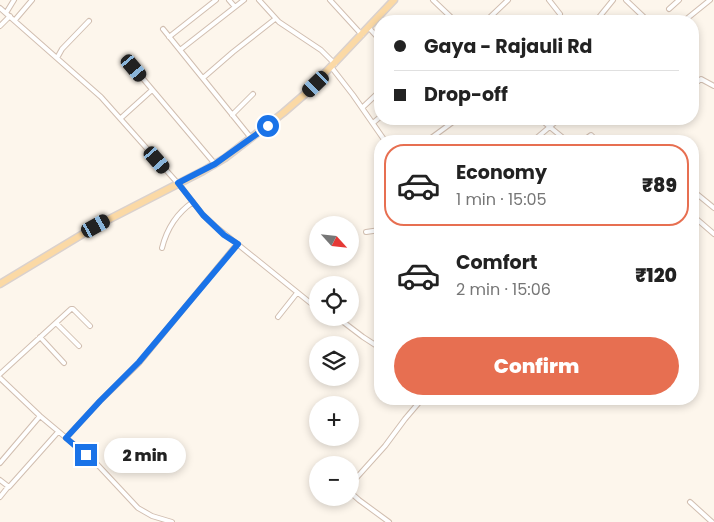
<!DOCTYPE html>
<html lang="en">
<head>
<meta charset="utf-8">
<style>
  body { margin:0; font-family:Poppins,sans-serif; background:#f2f2f2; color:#222; height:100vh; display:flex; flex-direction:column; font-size:19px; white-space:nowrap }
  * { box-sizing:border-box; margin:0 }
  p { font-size:16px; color:#767676 }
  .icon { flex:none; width:28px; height:28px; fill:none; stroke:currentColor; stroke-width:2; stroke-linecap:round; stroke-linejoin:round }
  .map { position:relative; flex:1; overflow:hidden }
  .side { position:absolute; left:374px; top:135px; width:325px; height:270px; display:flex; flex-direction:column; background:#fff; border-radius:20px; box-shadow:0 2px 8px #0003 }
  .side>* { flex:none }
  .guide { position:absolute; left:374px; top:15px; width:325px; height:110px; border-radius:20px; box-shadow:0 2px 8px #0003; display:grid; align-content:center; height:110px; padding:0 20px; background:#fff }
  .needle { width:32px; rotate:117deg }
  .tools { position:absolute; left:309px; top:216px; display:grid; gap:10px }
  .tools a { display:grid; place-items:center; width:50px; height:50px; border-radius:50%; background:#fff; box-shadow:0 2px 8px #0003; font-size:25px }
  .end { position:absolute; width:22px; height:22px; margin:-11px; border:6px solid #1a73e8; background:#fff; box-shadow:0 0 0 2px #fff }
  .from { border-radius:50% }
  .bubble { position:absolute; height:35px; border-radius:18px; background:#fff; box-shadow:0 2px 8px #0003; font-size:16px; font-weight:800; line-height:35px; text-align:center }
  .car { position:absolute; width:15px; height:30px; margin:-15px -8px; border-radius:6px; box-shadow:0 0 4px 1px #0007; background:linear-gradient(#222 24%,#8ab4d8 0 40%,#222 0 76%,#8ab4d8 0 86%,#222 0) }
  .guide b { display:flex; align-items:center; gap:18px; height:48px; font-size:19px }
  .guide b+b { border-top:1px solid #e0e0e0 }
  .guide i { width:12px; height:12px; background:#222 }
  ul { padding:9px 0 0; list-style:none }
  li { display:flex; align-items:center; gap:15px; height:82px; margin:0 10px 8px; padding:0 10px; border:2px solid transparent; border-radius:20px }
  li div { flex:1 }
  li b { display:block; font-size:19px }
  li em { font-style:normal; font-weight:800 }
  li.active { border-color:#e76f51 }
  li>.icon { width:45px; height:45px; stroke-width:1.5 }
  .cta { display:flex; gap:10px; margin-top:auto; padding:10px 20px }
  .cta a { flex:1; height:58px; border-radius:30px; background:#e76f51; color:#fff; font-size:20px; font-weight:800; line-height:58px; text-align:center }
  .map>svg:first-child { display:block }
</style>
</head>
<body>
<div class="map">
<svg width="714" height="522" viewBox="0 0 714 522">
  <rect width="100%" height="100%" fill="#fdf6ec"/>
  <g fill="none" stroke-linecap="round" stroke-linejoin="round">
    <g stroke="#d1beb0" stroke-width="6">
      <path id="street" d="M229,0L235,7
        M259,0L279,22L321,50L335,64
        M330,0L362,35
        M433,0L455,21
        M549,0L560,14
        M626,0L648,21
        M0,8L101,97L182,188L203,215L215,226L318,309
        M669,9L679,0
        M6,13L14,0
        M15,20L32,0
        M486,21L508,0
        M596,21L613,0
        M684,21L710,0
        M0,26L10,16
        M369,28L380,40
        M163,29L251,138
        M169,37L216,0
        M180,50L244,0
        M57,58L62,49L89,21
        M134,68L215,164
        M332,68L353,95L385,141
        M203,78L233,52L275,19
        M692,86L701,79L714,86
        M362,108L380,91
        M232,115L253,94
        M121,118L152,90
        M540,119L567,141
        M373,123L380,117
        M427,141L457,119
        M533,141L559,119
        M583,141L591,135L597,141
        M692,190L714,208
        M692,215L714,234
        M366,232L380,230
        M162,248C167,228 177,213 193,202
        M278,317L297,293
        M338,318L363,337L380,348
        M56,323L79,346
        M40,337L64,363
        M0,374L71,309H73L90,326
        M0,378L40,416L95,462L138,508L152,516L172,522
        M66,438L100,401L139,363L237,244
        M0,463L40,416
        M0,480L9,487L58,432
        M350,485L385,446L405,419L422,399
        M350,492L359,500L389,522
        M0,497L8,487
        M690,502L712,522"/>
    </g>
    <g stroke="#dad1cd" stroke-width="9">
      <path id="primary" d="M0,284L96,226L203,171L225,158L283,113L305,94L394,0"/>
    </g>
    <use href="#street" stroke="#fff" stroke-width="4"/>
    <use href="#primary" stroke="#fbd9a5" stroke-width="6"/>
  </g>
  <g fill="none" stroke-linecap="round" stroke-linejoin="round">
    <path stroke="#1a73e8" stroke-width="6" d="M86,455L66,438L100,401L139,362L238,244L224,235L203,215L178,183L215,164L268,126"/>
  </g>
</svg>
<div class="tools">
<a><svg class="needle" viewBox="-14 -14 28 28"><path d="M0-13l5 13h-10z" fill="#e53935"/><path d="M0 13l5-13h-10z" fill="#767676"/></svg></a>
<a><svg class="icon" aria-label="locate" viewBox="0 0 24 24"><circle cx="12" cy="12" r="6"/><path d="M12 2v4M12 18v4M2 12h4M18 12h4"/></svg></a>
<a><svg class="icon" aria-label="layers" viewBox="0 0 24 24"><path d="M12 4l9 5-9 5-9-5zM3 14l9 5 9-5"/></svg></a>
<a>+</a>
<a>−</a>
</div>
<i class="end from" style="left:268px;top:126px"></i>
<i class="end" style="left:86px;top:455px"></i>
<div class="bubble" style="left:104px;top:438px;width:82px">2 min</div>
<i class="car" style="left:134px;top:68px;rotate:140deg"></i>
<i class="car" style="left:316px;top:84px;rotate:226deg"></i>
<i class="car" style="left:157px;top:160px;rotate:139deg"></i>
<i class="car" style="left:96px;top:226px;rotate:61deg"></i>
<div class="guide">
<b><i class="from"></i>Gaya - Rajauli Rd</b>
<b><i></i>Drop-off</b>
</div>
<section class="side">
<ul>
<li class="active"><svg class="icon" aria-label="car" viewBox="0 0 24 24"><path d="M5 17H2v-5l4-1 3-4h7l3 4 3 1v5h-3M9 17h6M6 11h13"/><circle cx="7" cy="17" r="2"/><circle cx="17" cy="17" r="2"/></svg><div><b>Economy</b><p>1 min · 15:05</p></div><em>₹89</em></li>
<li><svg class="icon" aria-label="car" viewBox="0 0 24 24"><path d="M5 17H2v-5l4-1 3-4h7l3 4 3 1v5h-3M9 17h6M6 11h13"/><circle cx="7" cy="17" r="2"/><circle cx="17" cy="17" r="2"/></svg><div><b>Comfort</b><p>2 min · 15:06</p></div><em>₹120</em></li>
</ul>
<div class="cta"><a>Confirm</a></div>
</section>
</div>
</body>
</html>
